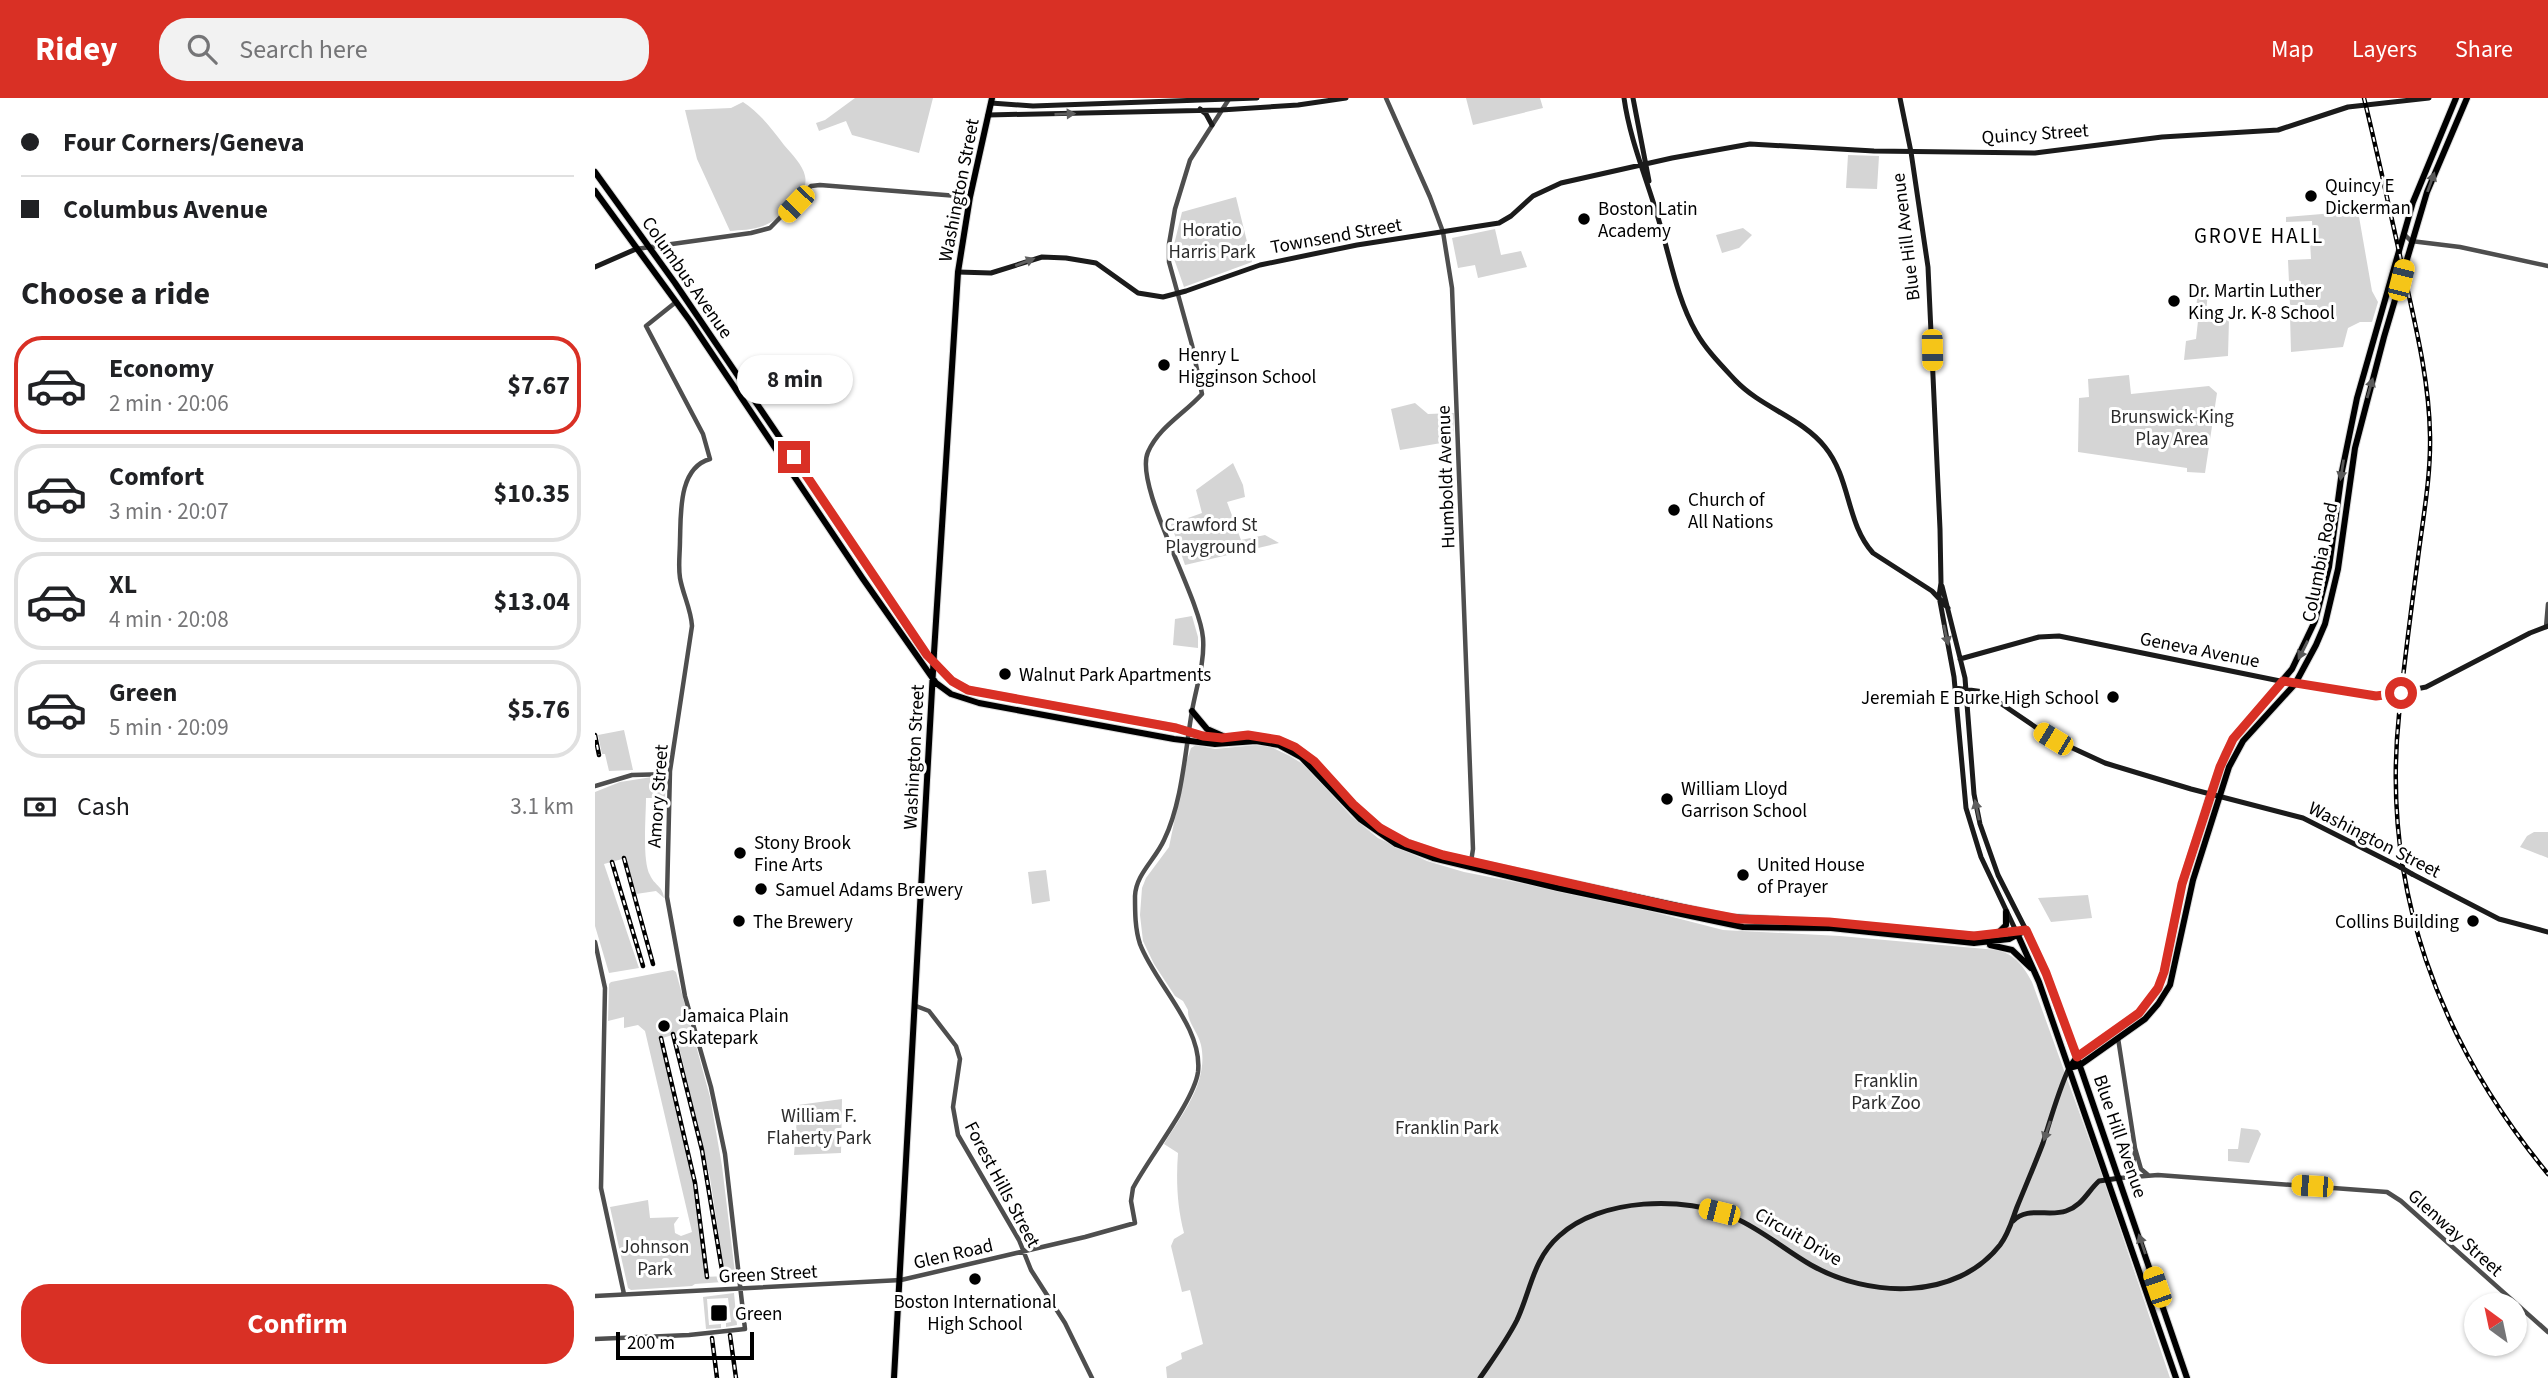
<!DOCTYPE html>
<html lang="en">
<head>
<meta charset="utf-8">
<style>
  body { margin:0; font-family:"Source Sans 3",sans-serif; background:#f2f2f2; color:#202124; height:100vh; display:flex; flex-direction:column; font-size:26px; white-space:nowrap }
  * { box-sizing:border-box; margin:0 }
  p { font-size:23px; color:#757577 }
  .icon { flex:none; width:38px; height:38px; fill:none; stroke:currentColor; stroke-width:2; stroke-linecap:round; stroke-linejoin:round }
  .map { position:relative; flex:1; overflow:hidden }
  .drawer { display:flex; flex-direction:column; background:#fff; width:595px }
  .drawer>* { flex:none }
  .banner { display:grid; align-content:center; height:154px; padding:0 21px; background:#fff }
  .needle { width:46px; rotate:327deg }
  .tools { position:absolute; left:1869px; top:1195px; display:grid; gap:14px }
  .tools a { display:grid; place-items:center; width:63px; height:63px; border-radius:50%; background:#fff; box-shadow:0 2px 5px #0004; font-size:35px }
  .scale { position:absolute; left:21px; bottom:18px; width:138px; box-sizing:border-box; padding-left:7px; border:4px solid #000; border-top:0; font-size:19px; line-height:24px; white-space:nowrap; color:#000; -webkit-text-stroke:5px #fff; paint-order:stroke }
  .end { position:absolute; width:32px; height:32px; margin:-16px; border:9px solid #d93025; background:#fff; box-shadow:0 0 0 4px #fff }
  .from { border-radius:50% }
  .bubble { position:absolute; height:49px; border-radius:24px; background:#fff; box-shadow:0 2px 5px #0004; font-size:23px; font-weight:700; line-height:49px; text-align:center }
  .car { position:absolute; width:21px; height:42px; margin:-21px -10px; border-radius:9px; box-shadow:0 0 5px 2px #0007; background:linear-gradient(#f5c518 24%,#345 0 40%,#f5c518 0 76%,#345 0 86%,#f5c518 0) }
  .banner b { display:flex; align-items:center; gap:24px; height:66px; font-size:26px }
  .banner b+b { border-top:2px solid #e0e0e0 }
  .banner i { width:18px; height:18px; background:#202124 }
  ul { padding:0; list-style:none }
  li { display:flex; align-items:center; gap:21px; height:98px; margin:0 14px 10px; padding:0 7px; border:4px solid #e0e0e0; border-radius:28px }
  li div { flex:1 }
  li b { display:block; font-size:26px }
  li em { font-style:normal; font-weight:700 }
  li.active { border-color:#d93025 }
  li>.icon { width:63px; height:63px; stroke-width:1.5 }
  h2 { padding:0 21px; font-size:32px; line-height:84px }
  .pay { display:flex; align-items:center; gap:18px; height:77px; padding:0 21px; font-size:26px }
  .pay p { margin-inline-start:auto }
  .action { display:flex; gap:14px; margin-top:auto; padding:14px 21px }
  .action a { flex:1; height:80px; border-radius:28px; background:#d93025; color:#fff; font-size:28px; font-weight:700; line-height:80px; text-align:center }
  header { display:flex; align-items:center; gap:42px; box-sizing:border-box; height:98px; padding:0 35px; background:#d93025; color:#fff }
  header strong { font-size:33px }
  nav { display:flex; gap:38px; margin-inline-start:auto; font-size:24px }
  .search { width:490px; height:63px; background:#f2f2f2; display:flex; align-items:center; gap:18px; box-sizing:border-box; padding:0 24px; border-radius:28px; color:#757577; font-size:26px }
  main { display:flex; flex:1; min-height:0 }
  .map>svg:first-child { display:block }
</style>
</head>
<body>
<header>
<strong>Ridey</strong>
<div class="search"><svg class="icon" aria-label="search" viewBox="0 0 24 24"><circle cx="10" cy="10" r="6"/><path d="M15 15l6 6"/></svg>Search here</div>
<nav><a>Map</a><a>Layers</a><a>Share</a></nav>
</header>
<main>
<section class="drawer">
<div class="banner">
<b><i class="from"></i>Four Corners/Geneva</b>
<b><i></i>Columbus Avenue</b>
</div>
<h2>Choose a ride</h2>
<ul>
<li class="active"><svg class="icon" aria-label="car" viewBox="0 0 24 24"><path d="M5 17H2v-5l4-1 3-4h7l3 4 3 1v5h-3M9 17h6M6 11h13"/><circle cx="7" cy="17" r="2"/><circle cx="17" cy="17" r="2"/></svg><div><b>Economy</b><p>2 min · 20:06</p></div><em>$7.67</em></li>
<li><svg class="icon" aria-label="car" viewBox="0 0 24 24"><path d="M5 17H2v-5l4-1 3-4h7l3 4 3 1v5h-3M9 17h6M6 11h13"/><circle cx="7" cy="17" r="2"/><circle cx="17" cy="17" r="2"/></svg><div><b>Comfort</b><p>3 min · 20:07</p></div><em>$10.35</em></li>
<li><svg class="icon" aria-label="car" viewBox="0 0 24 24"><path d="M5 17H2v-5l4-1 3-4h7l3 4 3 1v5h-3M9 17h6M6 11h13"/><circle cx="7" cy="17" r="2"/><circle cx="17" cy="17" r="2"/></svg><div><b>XL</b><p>4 min · 20:08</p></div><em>$13.04</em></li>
<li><svg class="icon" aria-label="car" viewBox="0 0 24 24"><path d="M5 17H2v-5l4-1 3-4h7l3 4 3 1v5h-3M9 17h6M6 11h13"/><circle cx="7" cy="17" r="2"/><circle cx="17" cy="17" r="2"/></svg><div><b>Green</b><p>5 min · 20:09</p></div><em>$5.76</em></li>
</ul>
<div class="pay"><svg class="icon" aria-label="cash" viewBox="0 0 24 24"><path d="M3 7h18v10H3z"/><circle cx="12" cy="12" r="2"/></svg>Cash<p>3.1 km</p></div>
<div class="action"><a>Confirm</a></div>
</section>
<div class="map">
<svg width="1953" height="1280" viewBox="0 0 1953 1280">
  <rect width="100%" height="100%" fill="#fff"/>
  <path fill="#d5d5d5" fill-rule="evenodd" d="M260,0H338L324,55L257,37L251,23L224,33L221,25L230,22Z
    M871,0H945L948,10L878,27Z
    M148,4C165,15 177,31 189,47C196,55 208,67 210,78C215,98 184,122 168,128C158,132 145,132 135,133L102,61L90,12L136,10Z
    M1253,57L1284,58L1282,91L1251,90Z
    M641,99L657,164L589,189L577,155L587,114Z
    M1763,113L1777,193L1783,204L1777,224H1765L1753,230L1748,249L1696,254L1695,217L1723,213L1722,207H1695L1693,162L1716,161L1715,143L1718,142L1717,123L1691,124V119Z
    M1148,130L1157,137L1144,150L1127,155L1121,137Z
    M900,131L906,157L926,153L932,169L883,180L880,167L863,170L857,140Z
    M1603,191L1613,192L1611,217L1634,221L1633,258L1589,262L1591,243L1601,241L1603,223L1600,222Z
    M1534,277L1536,296L1614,288L1622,295L1610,375L1592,374V370L1483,354L1484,300L1494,299L1493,281Z
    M820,305L833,316L859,315L858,343L805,352L796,311Z
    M638,365L648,387L650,399L632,404L646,442L670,437L684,445L590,467L576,426L607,415L601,392Z
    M597,518L603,539V550L578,547L580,521Z
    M29,632L38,672L14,673L10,656H7L3,637Z
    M601,647L620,651L661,647L676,649L695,658L711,668L756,718L783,740L832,763L869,774L1008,801L1128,832L1245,838L1402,852C1420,856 1429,869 1437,884L1507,1077L1575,1280H572L571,1269L587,1261L586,1255L608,1246L595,1192L587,1194L576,1148L579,1141L589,1135C582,1108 581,1082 583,1055L569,1046C587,1016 614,984 606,947C603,934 592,924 593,912L588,903L580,898L559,866L548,843L545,817L547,790L551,780L574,749L592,662L596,650Z
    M57,679H69L71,682L70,700H51C51,719 47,763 55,777C59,787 68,788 69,800L61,793L41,796L31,760L9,766L44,870L14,875L0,828V694L25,684Z
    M1939,734H1953V760L1925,749L1932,738Z
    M451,772L455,803L437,806L433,774Z
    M1493,797L1497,820L1456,824L1443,800Z
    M78,872L81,874L115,999L127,1068L141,1183L100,1186L97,1188L36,1192L33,1190L15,1109L53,1102L55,1120L84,1119L79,1126L80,1135L86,1138L97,1134L50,933L43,927L29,930V919L13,923L14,886L16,884ZM81,936L115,1080L130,1178L110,1179C104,1097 85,1019 64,941Z
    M247,1001L246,1055L199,1057L203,1007Z
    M1646,1030L1663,1032L1666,1036L1654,1065L1633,1063V1051H1643Z
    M139,1195L142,1227L131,1229V1225L136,1224L133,1200L112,1201L114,1227L126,1226V1230L111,1231L108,1199Z"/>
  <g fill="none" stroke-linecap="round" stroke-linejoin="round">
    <g stroke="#dbdbdb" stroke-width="8">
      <path id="primary" d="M0,74L80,185L332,557L357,583L374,592L583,630L608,638L627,640L653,637L684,642L700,649L719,663L758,706L785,730L805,742L848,757L1134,819L1234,824L1372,837H1395L1431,832
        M0,93L95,223L268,481L341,585L356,596L384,605L579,641L620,646L661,643L684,647L706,659L765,721L801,746L838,760L963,790L1148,829L1236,830L1379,845L1414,841L1429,833
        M597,613L612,631L628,638
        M1431,832L1451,875L1487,974L1592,1280
        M1422,835L1444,884L1581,1280
        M1402,836L1411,827V814
        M1395,847L1417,852L1436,870
        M1474,970L1485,967L1550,921L1563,906L1575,887L1598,782L1634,669L1648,643L1700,586L1721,547L1730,526L1743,471L1760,350L1789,239L1832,94L1872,0
        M1474,970L1482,959L1544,915L1563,890L1569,874L1587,786L1615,696L1630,656L1638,641L1697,571L1720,523L1734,469L1747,373L1762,300L1818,104L1861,0
        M299,1280L339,555L363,174L375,99L397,0"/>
    </g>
    <path stroke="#4e4e4e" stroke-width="4.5" d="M791,0L835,99L848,134L857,190L878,751L876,764
      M1809,136L1816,143L1865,149L1953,168
      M41,151L156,135L175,130L216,88L225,87L375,99
      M1951,529L1953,506
      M0,688L37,677L75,676
      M0,844L10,890L6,1090L29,1196
      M321,908L334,913L361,948L365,961L358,1009L363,1037L424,1142L436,1172L470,1225L497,1280
      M1523,940L1540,1050L1546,1071L1553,1077
      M1533,1079L1537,1073L1540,1054
      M1525,1080L1563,1077L1792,1094L1806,1103L1953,1234
      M0,1198L306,1182L490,1139L540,1125L536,1103L538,1090C553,1061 599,1003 603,974C608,929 560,886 545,846C540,831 540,814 540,798C541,776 560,762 569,742C587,705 590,654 597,613C601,590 610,564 608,540C605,499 538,387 553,354C564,329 589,316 607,296L597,247L574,164V146L580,111L595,62L634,1
      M0,1241L94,1237L150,1231L130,1056L116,989L90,898L72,799L75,673L97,528C96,511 88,497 85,480C83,468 85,455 85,442C86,416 83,370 115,361L108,336L51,228L81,204"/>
    <path stroke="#1b1b1b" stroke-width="5" d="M1029,0C1035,43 1052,81 1064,123C1075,159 1082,201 1101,234C1111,252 1127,268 1141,283C1167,310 1207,320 1230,349C1256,381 1251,425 1278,455L1337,493L1353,510
      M1038,0L1054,83
      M1305,0L1316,54L1333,169L1345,431L1346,485L1344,498L1359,579L1371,710L1386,759L1421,833
      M396,5L438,8L662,0
      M605,11L611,16L617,27
      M393,17L626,12L703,7L751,0
      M0,169L41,151
      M363,174L396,175L447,159L471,160L501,165L543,195L568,199L591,193L665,167L762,147L904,125L916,118L938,98L966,85L1077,60L1155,46L1279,53L1440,55L1567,39L1683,32L1753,9L1834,0
      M1347,488L1370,580L1379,696L1385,726L1403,777L1431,832
      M1365,561L1444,539L1464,538L1700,586L1787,598L1831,589L1935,535L1953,528
      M1360,590L1389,594L1458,641L1510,665L1596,691L1708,720L1805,769
      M1371,598L1396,602
      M1817,776L1904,821L1953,834
      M1418,1123C1432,1108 1454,1119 1471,1113C1488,1107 1492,1094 1504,1083L1525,1080
      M885,1280C898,1261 912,1242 922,1222C936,1192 938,1161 964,1138C1005,1100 1090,1097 1140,1120C1167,1132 1190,1152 1216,1167C1274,1200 1361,1203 1405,1147C1414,1135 1417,1122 1422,1109C1431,1087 1440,1066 1448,1045C1456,1020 1463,994 1474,970"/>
    <use href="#primary" stroke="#000" stroke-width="6"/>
    <g stroke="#000" stroke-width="4.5">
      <path id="rail" d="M1769,0C1783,57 1795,114 1808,171C1820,226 1834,280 1835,337C1836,378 1828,420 1823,460C1816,513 1809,565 1804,617C1786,790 1844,944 1953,1076
        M0,637L4,657
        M29,760L58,866
        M17,764L48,868
        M78,936L107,1052L128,1178
        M66,940L100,1085L112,1179
        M135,1237L141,1280
        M117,1240L122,1280"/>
    </g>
    <use href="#rail" stroke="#fff" stroke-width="2" stroke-dasharray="5" stroke-linecap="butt"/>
    <path stroke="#1b1b1b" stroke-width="5" d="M1805,769L1817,776"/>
  </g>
  <defs><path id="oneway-solid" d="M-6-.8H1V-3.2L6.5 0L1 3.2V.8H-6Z" transform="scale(1.75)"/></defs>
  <g fill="#5f5f5f">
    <use href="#oneway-solid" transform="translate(470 16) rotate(-2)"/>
    <use href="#oneway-solid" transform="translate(430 164) rotate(-21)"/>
    <use href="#oneway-solid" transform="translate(1351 537) rotate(77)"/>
    <use href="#oneway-solid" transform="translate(1382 712) rotate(-102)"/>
    <use href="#oneway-solid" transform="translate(1452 1033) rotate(109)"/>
  </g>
  <g fill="#595959">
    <use href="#oneway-solid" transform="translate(1836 84) rotate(-70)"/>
    <use href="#oneway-solid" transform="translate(1775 290) rotate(-74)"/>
    <use href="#oneway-solid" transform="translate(1747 372) rotate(99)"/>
    <use href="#oneway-solid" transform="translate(1708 552) rotate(117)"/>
    <use href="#oneway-solid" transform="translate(1547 1146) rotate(-109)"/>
  </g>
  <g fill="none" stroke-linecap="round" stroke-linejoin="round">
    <path stroke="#d93025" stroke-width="9" d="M199,359L332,557L357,583L373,592L581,630L608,638L627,640L653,637L684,642L700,649L719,663L758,706L785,730L812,745L848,757L1075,808L1144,821L1234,824L1379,838L1431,832L1451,875L1482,959L1544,915L1563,890L1569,874L1587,786L1625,669L1638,641L1688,583L1781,598L1806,595"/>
  </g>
  <g fill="#000" stroke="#fff" stroke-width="2.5">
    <circle cx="1716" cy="98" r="7"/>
    <circle cx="989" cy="121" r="7"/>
    <circle cx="1579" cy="203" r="7"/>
    <circle cx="569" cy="267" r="7"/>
    <circle cx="1079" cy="412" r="7"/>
    <circle cx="410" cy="576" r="7"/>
    <circle cx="1518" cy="599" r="7"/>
    <circle cx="1072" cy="701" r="7"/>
    <circle cx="145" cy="755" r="7"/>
    <circle cx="1148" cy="777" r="7"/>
    <circle cx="166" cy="791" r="7"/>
    <circle cx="144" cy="823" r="7"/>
    <circle cx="1878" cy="823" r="7"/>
    <circle cx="69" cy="928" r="7"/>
    <circle cx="380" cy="1181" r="7"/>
    <rect x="115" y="1206" width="18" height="18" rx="3.5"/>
  </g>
  <g text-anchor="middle" stroke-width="6" stroke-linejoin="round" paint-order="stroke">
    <g font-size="19" fill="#000" stroke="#fff">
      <text transform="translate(1440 35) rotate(-4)" y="7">Quincy Street</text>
      <text transform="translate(363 92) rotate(-79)" y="7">Washington Street</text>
      <text transform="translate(741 137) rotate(-10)" y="7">Townsend Street</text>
      <text transform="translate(1310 139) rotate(-97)" y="7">Blue Hill Avenue</text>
      <text transform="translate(93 179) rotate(55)" y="7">Columbus Avenue</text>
      <text transform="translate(850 379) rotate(-92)" y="7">Humboldt Avenue</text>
      <text transform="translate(1724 464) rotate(-79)" y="7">Columbia Road</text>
      <text transform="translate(1605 551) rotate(11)" y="7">Geneva Avenue</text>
      <text transform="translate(318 659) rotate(-87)" y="7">Washington Street</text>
      <text transform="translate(62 698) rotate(-86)" y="7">Amory Street</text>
      <text transform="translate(1780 741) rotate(27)" y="7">Washington Street</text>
      <text transform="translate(1526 1038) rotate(71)" y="7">Blue Hill Avenue</text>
      <text transform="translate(408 1086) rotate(62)" y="7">Forest Hills Street</text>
      <text transform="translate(1861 1134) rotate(42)" y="7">Glenway Street</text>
      <text transform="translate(1204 1138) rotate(30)" y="7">Circuit Drive</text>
      <text transform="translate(358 1155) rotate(-13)" y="7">Glen Road</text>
      <text transform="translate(173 1175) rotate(-3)" y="7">Green Street</text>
    </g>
    <g font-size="19" fill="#000" stroke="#fff" text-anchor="start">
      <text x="1730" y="94">Quincy E<tspan x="1730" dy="22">Dickerman</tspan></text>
      <text x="1003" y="117">Boston Latin<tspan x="1003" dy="22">Academy</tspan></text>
      <text x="1593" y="199">Dr. Martin Luther<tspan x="1593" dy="22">King Jr. K-8 School</tspan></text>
      <text x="583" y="263">Henry L<tspan x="583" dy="22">Higginson School</tspan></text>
      <text x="1093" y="408">Church of<tspan x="1093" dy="22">All Nations</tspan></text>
      <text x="424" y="583">Walnut Park Apartments</text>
      <text x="1504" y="606" text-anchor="end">Jeremiah E Burke High School</text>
      <text x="1086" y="697">William Lloyd<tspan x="1086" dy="22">Garrison School</tspan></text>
      <text x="159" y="751">Stony Brook<tspan x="159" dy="22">Fine Arts</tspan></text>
      <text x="1162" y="773">United House<tspan x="1162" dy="22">of Prayer</tspan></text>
      <text x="180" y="798">Samuel Adams Brewery</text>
      <text x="158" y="830">The Brewery</text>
      <text x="1864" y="830" text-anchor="end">Collins Building</text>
      <text x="83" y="924">Jamaica Plain<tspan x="83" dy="22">Skatepark</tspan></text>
      <text x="380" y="1210" text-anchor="middle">Boston International<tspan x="380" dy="22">High School</tspan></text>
      <text x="140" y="1222">Green</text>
    </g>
    <g font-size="19" fill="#2c2c2c" stroke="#fff">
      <text x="617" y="138">Horatio<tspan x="617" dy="22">Harris Park</tspan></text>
      <text x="1577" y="325">Brunswick-King<tspan x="1577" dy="22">Play Area</tspan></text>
      <text x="616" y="433">Crawford St<tspan x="616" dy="22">Playground</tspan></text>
      <text x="1291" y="989">Franklin<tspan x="1291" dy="22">Park Zoo</tspan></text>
      <text x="224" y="1024">William F.<tspan x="224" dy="22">Flaherty Park</tspan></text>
      <text x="852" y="1036">Franklin Park</text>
      <text x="60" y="1155">Johnson<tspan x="60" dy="22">Park</tspan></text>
    </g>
    <g font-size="21" letter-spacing="2" fill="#000" stroke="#fff">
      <text x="1664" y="145">GROVE HALL</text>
    </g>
  </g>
</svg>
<div class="tools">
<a><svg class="needle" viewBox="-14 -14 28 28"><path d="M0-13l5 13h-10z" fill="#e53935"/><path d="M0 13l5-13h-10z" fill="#757577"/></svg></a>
</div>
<div class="scale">200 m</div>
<i class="end from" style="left:1806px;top:595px"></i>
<i class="end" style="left:199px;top:359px"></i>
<div class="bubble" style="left:142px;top:257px;width:116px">8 min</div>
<i class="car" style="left:201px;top:106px;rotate:224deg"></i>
<i class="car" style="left:1806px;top:182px;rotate:14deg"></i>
<i class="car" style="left:1337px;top:252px;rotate:179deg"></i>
<i class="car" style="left:1458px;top:641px;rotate:301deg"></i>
<i class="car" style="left:1717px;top:1088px;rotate:274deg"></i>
<i class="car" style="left:1124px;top:1114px;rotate:284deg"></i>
<i class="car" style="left:1562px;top:1189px;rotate:341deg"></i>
</div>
</main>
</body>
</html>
